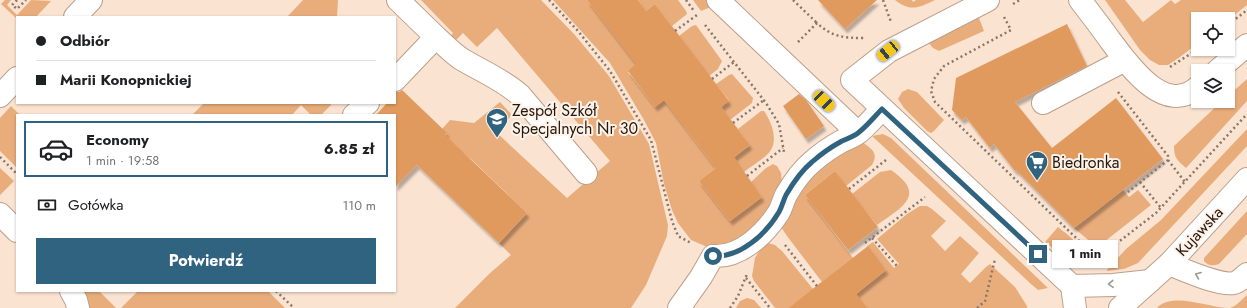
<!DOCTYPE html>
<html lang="pl">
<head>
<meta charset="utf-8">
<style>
  body { margin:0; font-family:Jost,sans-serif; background:#f2f2f2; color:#202124; height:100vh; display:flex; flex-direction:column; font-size:15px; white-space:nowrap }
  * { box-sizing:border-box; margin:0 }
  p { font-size:13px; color:#757577 }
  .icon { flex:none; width:22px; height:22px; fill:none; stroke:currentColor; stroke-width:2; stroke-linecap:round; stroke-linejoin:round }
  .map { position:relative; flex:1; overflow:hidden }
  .details { position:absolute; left:16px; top:114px; width:380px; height:178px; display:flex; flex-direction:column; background:#fff; border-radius:0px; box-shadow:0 1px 3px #0004 }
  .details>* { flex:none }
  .hud { position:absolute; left:16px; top:16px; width:380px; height:88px; border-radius:0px; box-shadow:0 1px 3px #0004; display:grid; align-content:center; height:88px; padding:0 20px; background:#fff }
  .buttons { position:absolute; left:1191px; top:12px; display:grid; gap:8px }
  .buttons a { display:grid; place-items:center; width:44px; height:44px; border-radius:0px; background:#fff; box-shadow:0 1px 3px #0004; font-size:20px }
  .end { position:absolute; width:18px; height:18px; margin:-9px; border:5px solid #306380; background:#fff; box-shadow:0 0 0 2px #fff }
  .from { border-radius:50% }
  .bubble { position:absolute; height:28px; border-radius:0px; background:#fff; box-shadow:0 1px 3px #0004; font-size:13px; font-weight:700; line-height:28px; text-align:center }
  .car { position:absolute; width:12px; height:24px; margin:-12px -6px; border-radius:5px; box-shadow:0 0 3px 1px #0007; background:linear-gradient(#f5c518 24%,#345 0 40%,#f5c518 0 76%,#345 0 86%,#f5c518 0) }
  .hud b { display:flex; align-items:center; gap:14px; height:38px; font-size:15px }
  .hud b+b { border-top:1px solid #e0e0e0 }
  .hud i { width:10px; height:10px; background:#202124 }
  ul { padding:7px 0 0; list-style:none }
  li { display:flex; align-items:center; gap:12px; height:56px; margin:0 8px 6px; padding:0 12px; border:2px solid transparent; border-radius:0px }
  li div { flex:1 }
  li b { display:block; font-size:15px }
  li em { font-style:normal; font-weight:700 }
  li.current { border-color:#306380 }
  li>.icon { width:36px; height:36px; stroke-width:1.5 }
  .pay { display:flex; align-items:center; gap:10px; height:44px; padding:0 20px; font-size:15px }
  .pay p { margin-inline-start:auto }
  .action { display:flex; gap:8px; margin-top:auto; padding:8px 20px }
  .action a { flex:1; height:46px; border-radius:0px; background:#306380; color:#fff; font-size:16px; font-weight:700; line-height:46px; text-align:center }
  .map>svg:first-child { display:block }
</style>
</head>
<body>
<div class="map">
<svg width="1247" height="308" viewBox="0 0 1247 308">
  <defs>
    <filter id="shadow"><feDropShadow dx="2.5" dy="4.5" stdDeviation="1" flood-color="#0004"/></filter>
  </defs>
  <rect width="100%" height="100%" fill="#fbe3d1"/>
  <path fill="#e9ad7c" d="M5,0H11L7,5L17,15L31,0L51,1L36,17H17V19L1,4Z
    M303,0H338L337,17H287Z
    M421,0H541L574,34L609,76L649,144L668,225L667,236L646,285L631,308H455L489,274L511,255L499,243L527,213L472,160L444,137L447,134L442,129L450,120L474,123L500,102L512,115L496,132L567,198L610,161L497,28L477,47L463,33L452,44L447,40L453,33Z
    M553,0H587L615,36L645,58L628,72L655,107L673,93L686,129L716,168L699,181L730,221L762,197L751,182L766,168L773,164L777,166L781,173L782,184L761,225L732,244L712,248L705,246L691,240L678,223L672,210L664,184L656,143L644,120L610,63Z
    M638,0H678L686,11L687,14L672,26L655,4L646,11Z
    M693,0H710L716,5L701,11Z
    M895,0H912L913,2L916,0H935C919,8 910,12 895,0Z
    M1105,0H1125L1143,22L1171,0L1175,4L1181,0H1247V5L1228,20V19H1198V43L1180,57L1168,65H1159L1150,60L1140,50Z
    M979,18L984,31L939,51L933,48L928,42Z
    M696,25L722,61L718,69L709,76L679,36L692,26Z
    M732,74L753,98L752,103L730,120L721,107L729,100L716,84L729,75Z
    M1247,79V101L1186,168C1177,160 1174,158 1174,146L1222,101H1228V96Z
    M908,89L917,92L944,120L934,131L931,133L927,131L904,108L898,99L902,92Z
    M204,103H331V105L321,115H311L301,105L292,115H192Z
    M11,106L20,115H17V168L0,151V118Z
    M761,111H764C771,121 778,138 771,150C765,159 752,165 744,172L733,158L750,145L738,129Z
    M1247,129V146L1138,263L1124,269L1106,271L1126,249L1161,220Z
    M883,134L891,138L1048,288L1038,290L1031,284L872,136Z
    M862,142C872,149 879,153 872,165L846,186L835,171L805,195L853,258L822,282L787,236L781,227L796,193L823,162Z
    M0,168L14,181L0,195Z
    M891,170C928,195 901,208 877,225L852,194L880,172Z
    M1123,190L1129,197L1138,190L1151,205L1104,242L1093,244L1074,228Z
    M920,206H927L932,209L946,221L931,236L945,251L960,236L979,253L961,274L970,283L986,267L990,264L1015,287L1027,306V308H854L856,294L886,270L867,246L873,242L894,268L899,264L877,239L907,214Z
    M1247,211V234L1219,264C1213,266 1208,266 1204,261V258Z
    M1058,227C1065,233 1080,242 1078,252C1077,256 1074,260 1071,263L1045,242Z
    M768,243L775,245L782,251L813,289L788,308H775L754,281L752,276L755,258L761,248Z
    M80,291H99L116,308H86Z
    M138,291H268L285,308H121Z
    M1247,295V308H1157C1171,291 1210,308 1230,308C1237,306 1242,299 1247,295Z
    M747,298L754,300L761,308H736L740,301Z"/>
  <path fill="#e19a5d" filter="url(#shadow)" d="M587,0H638L646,11L655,4L729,101L721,107L750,145L734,157L747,176L762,197L730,221L699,181L716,168L664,100L655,107L628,71L636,64Z
    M818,0H877L845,29Z
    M1067,24L1087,66L1015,102L1052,148L1116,98L1163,159L1074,228L1016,170L1015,171L994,144L990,148L966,117L962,120L952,110L956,78Z
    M402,90L447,133L445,135L527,213L499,243L417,165L395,187V115H376L387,103H395V92H399Z
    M799,94L806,100L824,126L806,139L783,106Z
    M835,171L878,227L848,250L805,195Z
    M868,246L886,270L856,294L867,308H788Z"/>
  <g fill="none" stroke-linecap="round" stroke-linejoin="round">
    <g stroke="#bca08a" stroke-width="24">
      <path id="minor" d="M718,0L858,133
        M988,0L889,51L852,80L1072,286
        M1080,0C1090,13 1100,26 1110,40C1128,64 1164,117 1198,87
        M75,17L91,0
        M436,37C445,45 453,54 463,60C482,71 503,80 520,95L586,173
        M1217,71L1247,45
        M395,80L436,37L398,0
        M0,96L17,78
        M1043,103L1125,60
        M354,115L368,103
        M0,214L17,231
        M1169,264C1184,270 1219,286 1234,283C1239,282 1243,277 1247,274
        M1072,286L1113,285L1150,281
        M1072,286L1075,308
        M71,291L76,300L78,308
        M679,308L701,277L713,256C740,258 765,234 779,212C782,207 783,201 786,195C793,183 801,171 812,162C821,154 831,147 842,141C847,139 854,136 858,133C867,126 874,117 882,109"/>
    </g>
    <g stroke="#bca08a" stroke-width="24">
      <path id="major" d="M1120,308L1169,264L1247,179"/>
    </g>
    <path stroke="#88776a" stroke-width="2.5" stroke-dasharray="2 3" stroke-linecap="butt" d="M17,0L12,5L17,9L26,0
      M549,0L578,31L610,71L651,140L672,221L678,236L691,243
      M686,0L694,11
      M793,0L817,23
      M883,0L891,22
      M1013,4L1020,0
      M1004,17L1011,30L944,66L934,79L931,91L935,102L1098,259
      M705,25L766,103L779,124L784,152
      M1228,25L1247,10
      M675,31L697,15
      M798,42L817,23C832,37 844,38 864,38
      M1170,67L1198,49
      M712,79L734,62
      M1118,92L1168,156V160L1128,192
      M733,123L764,100
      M0,157L17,174
      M1168,160L1185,182
      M747,176L783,148
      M1140,182L1161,208
      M849,189L886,160
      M872,238L897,266
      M865,243L925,197
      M785,245L817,286
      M1097,260L1112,247L1156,213L1247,114
      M746,278L770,308
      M276,291L294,308
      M730,308L738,296L747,274
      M977,308L985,301L995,259"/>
    <use href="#minor" stroke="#fff" stroke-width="22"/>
    <use href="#major" stroke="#fff" stroke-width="22"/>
  </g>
  <defs><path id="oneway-chevron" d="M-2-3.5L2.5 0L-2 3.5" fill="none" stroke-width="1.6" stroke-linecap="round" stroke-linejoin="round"/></defs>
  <g stroke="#9c9894">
    <use href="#oneway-chevron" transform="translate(1198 275) rotate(-158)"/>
    <use href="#oneway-chevron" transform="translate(1111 284) rotate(177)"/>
  </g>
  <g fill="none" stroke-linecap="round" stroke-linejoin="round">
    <path stroke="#306380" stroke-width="5" d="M713,256C740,258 766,234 779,212C782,207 783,201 786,195C793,183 801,171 812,162C821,154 831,147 842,141C847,139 854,136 858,133C867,126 874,117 882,109L1038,254"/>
  </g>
  <defs>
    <g id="school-pin" transform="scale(1.15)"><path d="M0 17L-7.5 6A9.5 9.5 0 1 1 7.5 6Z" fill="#306380" stroke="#fff3e9"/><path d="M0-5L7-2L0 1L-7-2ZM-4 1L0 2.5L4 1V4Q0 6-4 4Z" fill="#fff"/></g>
    <g id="supermarket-pin" transform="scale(1.15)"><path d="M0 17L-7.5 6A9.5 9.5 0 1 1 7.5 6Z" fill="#306380" stroke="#fff3e9"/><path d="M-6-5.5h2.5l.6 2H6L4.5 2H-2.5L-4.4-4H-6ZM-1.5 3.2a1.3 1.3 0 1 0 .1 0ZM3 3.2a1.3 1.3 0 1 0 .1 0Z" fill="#fff"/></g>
  </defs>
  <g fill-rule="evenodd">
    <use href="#school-pin" x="497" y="119"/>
    <use href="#supermarket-pin" x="1037" y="162"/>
  </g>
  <g text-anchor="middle" stroke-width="4" stroke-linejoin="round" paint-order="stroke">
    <g font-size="16" fill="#241911" stroke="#fff3e9" text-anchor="start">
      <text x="512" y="116">Zespół Szkół<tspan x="512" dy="18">Specjalnych Nr 30</tspan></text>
      <text x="1052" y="168">Biedronka</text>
    </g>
    <g font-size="16" fill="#241911" stroke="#fff3e9">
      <text transform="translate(1199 231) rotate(-47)" y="6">Kujawska</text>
    </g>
  </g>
</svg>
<div class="buttons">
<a><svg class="icon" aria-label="locate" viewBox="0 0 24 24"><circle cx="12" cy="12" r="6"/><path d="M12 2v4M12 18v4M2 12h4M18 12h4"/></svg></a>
<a><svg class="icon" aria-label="layers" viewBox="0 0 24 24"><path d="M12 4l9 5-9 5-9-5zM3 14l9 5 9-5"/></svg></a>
</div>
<i class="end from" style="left:713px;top:256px"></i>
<i class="end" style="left:1038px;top:254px"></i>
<div class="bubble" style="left:1052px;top:240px;width:66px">1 min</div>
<i class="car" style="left:888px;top:51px;rotate:231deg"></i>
<i class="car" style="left:824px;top:101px;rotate:134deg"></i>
<div class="hud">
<b><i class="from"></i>Odbiór</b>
<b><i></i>Marii Konopnickiej</b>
</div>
<section class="details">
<ul>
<li class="current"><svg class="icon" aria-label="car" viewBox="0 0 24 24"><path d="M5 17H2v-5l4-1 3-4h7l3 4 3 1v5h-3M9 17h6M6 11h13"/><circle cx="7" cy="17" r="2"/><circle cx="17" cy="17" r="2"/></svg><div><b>Economy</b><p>1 min · 19:58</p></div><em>6.85 zł</em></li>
</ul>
<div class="pay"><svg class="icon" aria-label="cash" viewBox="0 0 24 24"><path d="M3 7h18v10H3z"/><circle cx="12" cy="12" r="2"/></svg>Gotówka<p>110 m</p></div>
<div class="action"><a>Potwierdź</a></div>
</section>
</div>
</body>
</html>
